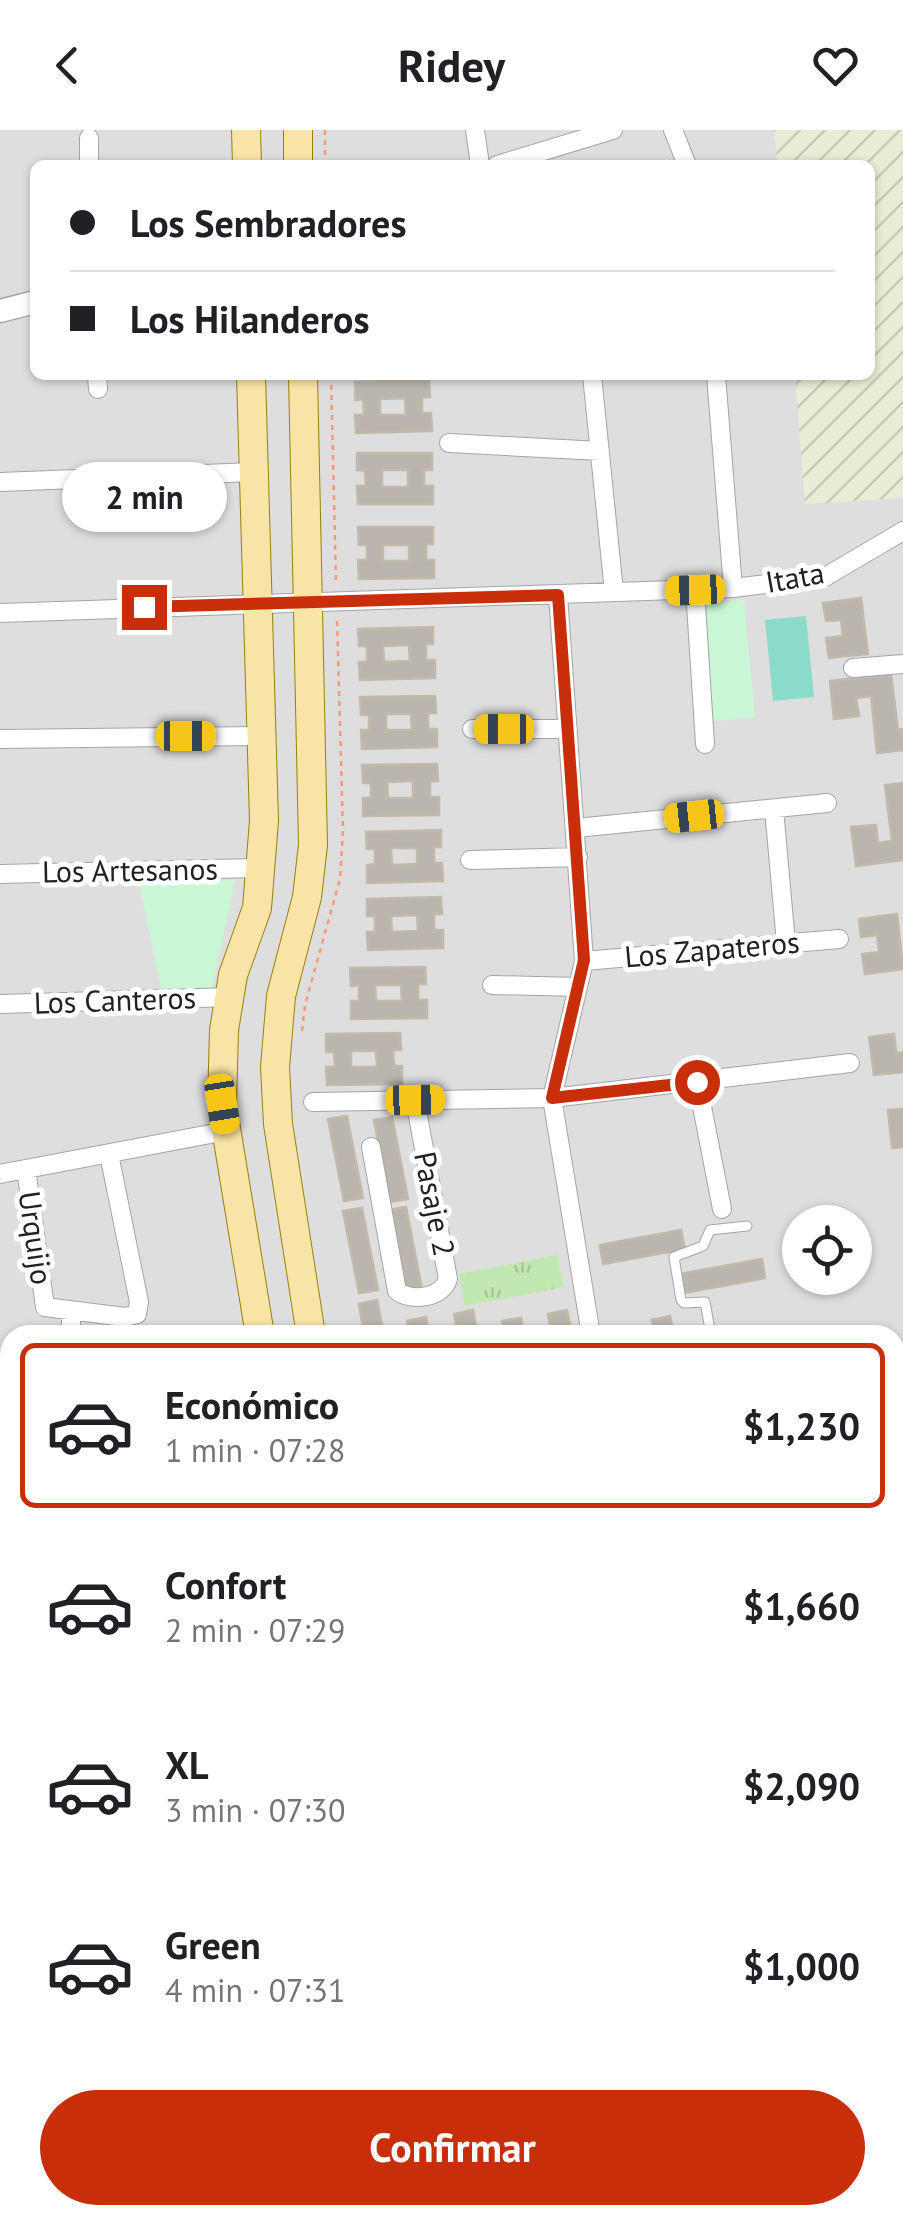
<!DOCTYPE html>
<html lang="es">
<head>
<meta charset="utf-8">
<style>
  body { margin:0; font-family:"PT Sans",sans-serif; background:#f6f6f6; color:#202124; height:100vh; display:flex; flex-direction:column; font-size:38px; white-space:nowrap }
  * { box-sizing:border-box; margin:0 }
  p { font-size:32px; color:#757577 }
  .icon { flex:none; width:55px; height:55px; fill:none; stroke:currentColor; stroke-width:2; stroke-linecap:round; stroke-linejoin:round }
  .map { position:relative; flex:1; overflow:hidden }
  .drawer { position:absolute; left:0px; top:1195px; width:905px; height:900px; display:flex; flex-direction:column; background:#fff; border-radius:30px 30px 0 0; box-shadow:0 2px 8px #0004 }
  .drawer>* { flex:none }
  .guide { position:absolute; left:30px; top:30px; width:845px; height:220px; border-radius:15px; box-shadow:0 2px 8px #0004; display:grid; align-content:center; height:220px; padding:0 40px; background:#fff }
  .controls { position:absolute; left:782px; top:1075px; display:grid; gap:20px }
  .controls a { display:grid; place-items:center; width:90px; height:90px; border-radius:50%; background:#fff; box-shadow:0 2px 8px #0004; font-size:50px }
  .end { position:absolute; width:45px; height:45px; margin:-22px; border:12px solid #c82e0a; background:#fff; box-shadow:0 0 0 5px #fff }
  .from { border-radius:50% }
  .bubble { position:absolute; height:70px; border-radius:35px; background:#fff; box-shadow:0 2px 8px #0004; font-size:32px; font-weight:700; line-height:70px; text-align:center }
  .car { position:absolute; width:30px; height:60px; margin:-30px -15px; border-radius:12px; box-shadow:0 0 8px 2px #0007; background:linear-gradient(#f5c518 24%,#345 0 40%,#f5c518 0 76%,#345 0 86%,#f5c518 0) }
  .guide b { display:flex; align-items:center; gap:35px; height:95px; font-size:38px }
  .guide b+b { border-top:2px solid #e0e0e0 }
  .guide i { width:25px; height:25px; background:#202124 }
  ul { padding:18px 0 0; list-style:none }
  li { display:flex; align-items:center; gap:30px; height:165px; margin:0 20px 15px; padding:0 20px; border:5px solid transparent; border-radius:15px }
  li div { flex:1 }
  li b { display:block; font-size:38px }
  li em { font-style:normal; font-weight:700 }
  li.selected { border-color:#c82e0a }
  li>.icon { width:90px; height:90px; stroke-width:1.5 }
  .cta { display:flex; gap:20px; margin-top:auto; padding:20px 40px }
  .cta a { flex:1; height:115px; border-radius:60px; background:#c82e0a; color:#fff; font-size:40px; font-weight:700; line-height:115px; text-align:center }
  header { display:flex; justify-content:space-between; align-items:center; height:130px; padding:0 40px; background:#fff; font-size:45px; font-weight:700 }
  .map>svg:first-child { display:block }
</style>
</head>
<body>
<header><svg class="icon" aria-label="back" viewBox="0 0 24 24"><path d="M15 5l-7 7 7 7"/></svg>Ridey<svg class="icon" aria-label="heart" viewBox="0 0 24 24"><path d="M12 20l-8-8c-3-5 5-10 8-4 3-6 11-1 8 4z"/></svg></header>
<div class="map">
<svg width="903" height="2095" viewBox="0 0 903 2095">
  <defs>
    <pattern id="farmland-furrows" width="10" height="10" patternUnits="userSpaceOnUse" patternTransform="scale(2.5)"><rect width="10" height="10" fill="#e8eed5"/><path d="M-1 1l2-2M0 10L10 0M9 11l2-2" fill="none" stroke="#c7ccb7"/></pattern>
    <pattern id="grass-tufts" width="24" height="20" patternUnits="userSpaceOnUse" patternTransform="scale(2.5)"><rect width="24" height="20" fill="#c2e8b1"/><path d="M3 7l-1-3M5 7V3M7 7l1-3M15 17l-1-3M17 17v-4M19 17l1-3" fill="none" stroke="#a6c798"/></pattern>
  </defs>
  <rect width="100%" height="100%" fill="#f1f0e8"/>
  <path fill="#dfdede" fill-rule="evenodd" d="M0,0H903V2095H0ZM35,35H870V245H35ZM800,1092H855V1148H800ZM10,1205H895V2085H10Z"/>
  <path fill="url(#farmland-furrows)" d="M774,0H903V368L805,374L795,245H870V35H778Z"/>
  <path fill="url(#grass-tufts)" d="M557,1125L564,1157L465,1176L459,1144Z"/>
  <path fill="#c9f7d5" d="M744,470L755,587L713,591L702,474Z
    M235,750L212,859L161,858L139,753Z
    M895,2013H903V2095H737L736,2085H895Z"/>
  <path fill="#8bdbcb" d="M806,486L814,567L773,571L765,490Z"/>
  <path fill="#bab6ae" stroke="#c2b9ab" stroke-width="2.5" fill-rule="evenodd" d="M429,250L430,267H422V283H431L432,301L356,303L355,285H364L363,269L355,270V252ZM405,268L406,285H380V269Z
    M357,323H432V340H424V356H433V374H358L357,356H366L365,341L357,340ZM382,340H408V357H382Z
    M358,397H433V414H426V430H434V448L359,449L358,430H367V415H359ZM383,415H409V431H383Z
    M861,468L868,524L829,528L826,508L843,506L841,490L826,491L823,473Z
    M433,497V514H426V530H435V548L360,550L359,532H367V516H359L358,499ZM409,515L410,531L384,532L383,516Z
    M891,544L898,600L903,599V620L877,623L871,566L856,568L859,586L834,589L830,551Z
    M435,566L436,583H428V599H437V617L362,619L361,600H369V585H361L360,567ZM386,584H411L412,600H386Z
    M437,634L438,651H430V667H439V685L363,686V668H371V653H363L362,635ZM413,651V668H388L387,652Z
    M903,653V730L856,736L851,697L876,695L878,713L892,711L885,655Z
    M441,700V717H434V733H442L443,751L367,753V735L375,734V719H367L366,702ZM391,718H417V734L392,735Z
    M441,767L442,784H434V800H443V818L368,820L367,802H375V786H367V769ZM417,785L418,801L392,802L391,786Z
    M897,784L903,839L865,844L862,824L879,822L877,805L861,807L859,789Z
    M425,837L426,854H418V870H427V888L351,889V871H359V855L351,856L350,838ZM375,855H401L402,871H376Z
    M400,903L401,920H393L394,936H402V954L327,955L326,937H335L334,922H326V904ZM351,921H376L377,937H351Z
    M894,904L896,923L903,922V942L874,945L869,907Z
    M903,979V1017L892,1018L888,980Z
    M347,986L363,1068L344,1071L328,989Z
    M392,987L408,1069L389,1072L374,990Z
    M406,1077L422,1159L403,1162L388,1080Z
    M362,1078L378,1160L359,1163L343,1081Z
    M681,1100L685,1119L603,1134L600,1115Z
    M762,1129L765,1148L684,1163L680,1144Z
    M377,1170L384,1205H364L359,1174Z
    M473,1180L478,1205H458L454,1184Z
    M567,1180L572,1205H552L548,1184Z
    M670,1186L674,1205H655L652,1190Z
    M426,1187L429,1205H410L407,1191Z
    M521,1188L524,1205H505L502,1191Z"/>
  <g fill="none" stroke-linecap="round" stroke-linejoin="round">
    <g stroke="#a5a5a5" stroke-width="11">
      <path id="service" d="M711,1205L705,1172L684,1173L681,1170L674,1127L703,1116L710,1100L747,1096"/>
    </g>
    <g stroke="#a5a5a5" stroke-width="20">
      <path id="minor" d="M475,0L480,35
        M673,0L687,35
        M89,35V8
        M497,35L613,0
        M97,245L98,259
        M592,245L614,462
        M716,245L733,458
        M449,313L600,321
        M0,352L254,342
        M695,459L705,614
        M558,465L584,831L552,968L591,1205
        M0,483L733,458L825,447L903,401
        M853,538L903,534
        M472,599H568
        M0,609L260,606
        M774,679L786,813
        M576,698L827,673
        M470,730L578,727
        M0,744L260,738
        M584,831L839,809
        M492,855L578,857
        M0,874L230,867
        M697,951L722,1079
        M313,972L552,968L850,933
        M371,1017L397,1161C412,1172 442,1168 448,1149L415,970
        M26,1039L45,1177L125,1187L137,1184L139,1172L109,1024
        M0,1044L226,1001
        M71,1180V1205
        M895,1392H903
        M0,1404L10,1437
        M895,1492H903
        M895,1588L903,1587
        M0,1606L10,1603
        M895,1684H903
        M895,1778H903
        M0,1879L10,1913
        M895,1880L903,1879
        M895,1999H903
        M0,2033L10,2030
        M59,2085L62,2095
        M208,2085L211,2095
        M414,2085V2095
        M733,2085V2095"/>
    </g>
    <g stroke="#a5a5a5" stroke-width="25">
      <path id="tertiary" d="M0,181L35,172
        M0,1765L10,1762"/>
    </g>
    <g stroke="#56760a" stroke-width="28">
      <path id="secondary" d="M0,1260L10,1262
        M0,1287L10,1288
        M895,1320H903
        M895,1347L903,1348"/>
    </g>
    <g stroke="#978207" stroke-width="30">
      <path id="primary" d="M246,0L247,35
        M298,0V35
        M251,245L264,691L257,778L233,845L224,900L222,974L260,1205
        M303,245L313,715L307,767L281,866L275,937L278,994L311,1205
        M329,2085V2095
        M369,2085V2095"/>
    </g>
    <path stroke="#f39b77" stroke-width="2.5" stroke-dasharray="5 5" stroke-linecap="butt" d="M325,0V35
      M331,245L336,451
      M302,901L305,875L340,749L343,701L337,489
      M895,2072H903
      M848,2085L858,2088L865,2085"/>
    <use href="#service" stroke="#fff" stroke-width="9"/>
    <use href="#minor" stroke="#fff" stroke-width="18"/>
    <use href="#tertiary" stroke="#fff" stroke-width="22"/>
    <use href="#secondary" stroke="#eaf7c0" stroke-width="25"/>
    <use href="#primary" stroke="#f8e4a6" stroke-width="28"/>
  </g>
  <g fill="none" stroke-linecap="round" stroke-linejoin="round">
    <path stroke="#c82e0a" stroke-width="12" d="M144,477L558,465L584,830L552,968L697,952"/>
  </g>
  <g text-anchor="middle" stroke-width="10" stroke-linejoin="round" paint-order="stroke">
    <g font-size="30" fill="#212121" stroke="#fff">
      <text transform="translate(795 448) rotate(-10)" y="10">Itata</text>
      <text transform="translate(130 741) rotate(-1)" y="10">Los Artesanos</text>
      <text transform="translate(712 820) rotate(-5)" y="10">Los Zapateros</text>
      <text transform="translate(115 871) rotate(-2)" y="10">Los Canteros</text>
      <text transform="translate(434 1074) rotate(79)" y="10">Pasaje 2</text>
      <text transform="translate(35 1108) rotate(82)" y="10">Urquijo</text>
    </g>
  </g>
</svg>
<div class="controls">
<a><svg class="icon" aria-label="locate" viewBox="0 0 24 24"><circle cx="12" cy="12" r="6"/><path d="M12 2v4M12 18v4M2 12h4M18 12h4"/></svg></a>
</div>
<i class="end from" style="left:697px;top:952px"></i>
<i class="end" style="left:144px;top:477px"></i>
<div class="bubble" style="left:62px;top:332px;width:165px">2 min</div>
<i class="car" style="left:695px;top:460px;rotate:268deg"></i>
<i class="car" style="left:504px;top:599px;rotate:270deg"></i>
<i class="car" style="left:186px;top:606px;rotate:90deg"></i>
<i class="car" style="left:694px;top:686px;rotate:264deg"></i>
<i class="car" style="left:415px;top:970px;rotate:89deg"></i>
<i class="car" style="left:222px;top:974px;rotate:171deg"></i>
<div class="guide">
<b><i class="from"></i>Los Sembradores</b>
<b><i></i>Los Hilanderos</b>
</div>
<section class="drawer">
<ul>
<li class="selected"><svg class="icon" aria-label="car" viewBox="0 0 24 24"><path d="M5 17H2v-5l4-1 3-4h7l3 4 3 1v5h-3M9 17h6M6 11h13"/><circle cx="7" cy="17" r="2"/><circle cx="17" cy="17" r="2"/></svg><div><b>Económico</b><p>1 min · 07:28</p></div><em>$1,230</em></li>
<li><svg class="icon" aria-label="car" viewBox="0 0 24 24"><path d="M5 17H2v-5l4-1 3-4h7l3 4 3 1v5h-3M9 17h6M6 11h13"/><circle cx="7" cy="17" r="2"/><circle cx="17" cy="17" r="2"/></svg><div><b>Confort</b><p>2 min · 07:29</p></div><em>$1,660</em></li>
<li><svg class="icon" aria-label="car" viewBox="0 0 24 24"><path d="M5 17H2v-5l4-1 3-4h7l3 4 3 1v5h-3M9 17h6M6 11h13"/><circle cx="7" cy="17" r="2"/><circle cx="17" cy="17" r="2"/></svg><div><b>XL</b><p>3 min · 07:30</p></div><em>$2,090</em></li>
<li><svg class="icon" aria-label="car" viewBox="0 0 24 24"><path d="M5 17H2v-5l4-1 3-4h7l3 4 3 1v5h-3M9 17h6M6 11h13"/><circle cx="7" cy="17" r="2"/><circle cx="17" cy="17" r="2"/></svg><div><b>Green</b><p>4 min · 07:31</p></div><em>$1,000</em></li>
</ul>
<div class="cta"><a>Confirmar</a></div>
</section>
</div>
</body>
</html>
